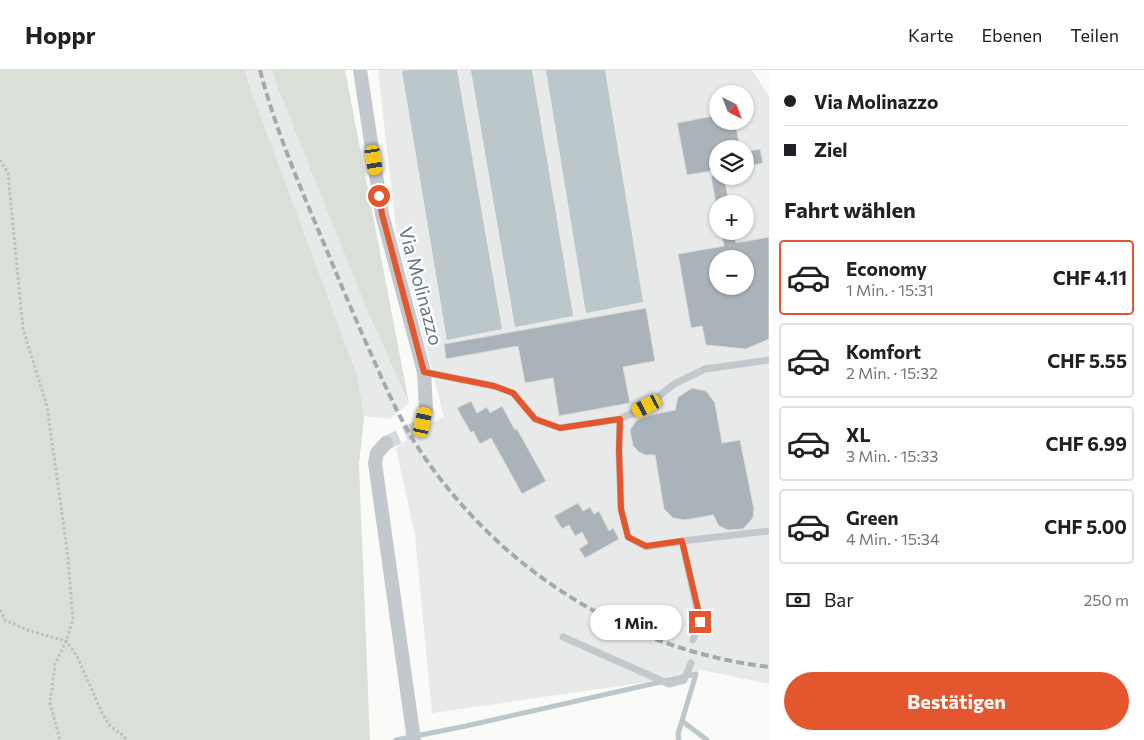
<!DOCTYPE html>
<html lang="de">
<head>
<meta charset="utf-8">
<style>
  body { margin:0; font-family:Commissioner,sans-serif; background:#f2f2f2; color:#202124; height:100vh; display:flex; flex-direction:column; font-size:19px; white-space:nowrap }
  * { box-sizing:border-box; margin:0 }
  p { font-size:16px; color:#757577 }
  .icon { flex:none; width:28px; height:28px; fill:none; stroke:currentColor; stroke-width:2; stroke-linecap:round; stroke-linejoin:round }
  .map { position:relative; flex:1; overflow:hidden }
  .panel { display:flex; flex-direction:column; background:#fff; width:375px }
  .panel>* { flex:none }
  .guide { display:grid; align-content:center; height:110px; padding:0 15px; background:#fff }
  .needle { width:32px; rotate:138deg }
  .tools { position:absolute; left:709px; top:15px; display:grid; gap:10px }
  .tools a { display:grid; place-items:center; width:45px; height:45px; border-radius:50%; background:#fff; box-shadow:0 1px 4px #0004; font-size:25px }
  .end { position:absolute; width:22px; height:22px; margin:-11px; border:6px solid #e4572e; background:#fff; box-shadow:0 0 0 2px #fff }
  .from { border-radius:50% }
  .bubble { position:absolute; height:35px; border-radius:18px; background:#fff; box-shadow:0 1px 4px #0004; font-size:16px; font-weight:700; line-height:35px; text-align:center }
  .car { position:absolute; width:15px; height:30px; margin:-15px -8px; border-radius:6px; box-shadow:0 0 4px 1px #0007; background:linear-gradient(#f5c518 24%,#345 0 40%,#f5c518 0 76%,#345 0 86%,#f5c518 0) }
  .guide b { display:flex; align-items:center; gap:18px; height:48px; font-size:19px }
  .guide b+b { border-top:1px solid #e0e0e0 }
  .guide i { width:12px; height:12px; background:#202124 }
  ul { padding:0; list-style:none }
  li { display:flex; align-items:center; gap:15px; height:75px; margin:0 10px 8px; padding:0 5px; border:2px solid #e0e0e0; border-radius:5px }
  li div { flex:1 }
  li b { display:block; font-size:19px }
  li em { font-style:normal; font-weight:700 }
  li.current { border-color:#e4572e }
  li>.icon { width:45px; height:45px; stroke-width:1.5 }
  h2 { padding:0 15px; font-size:22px; line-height:60px }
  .pay { display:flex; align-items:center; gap:12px; height:55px; padding:0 15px; font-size:19px }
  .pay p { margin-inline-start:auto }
  .primary-button { display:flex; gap:10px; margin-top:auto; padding:10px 15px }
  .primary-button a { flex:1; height:58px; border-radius:30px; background:#e4572e; color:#fff; font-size:20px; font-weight:700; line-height:58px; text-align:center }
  header { display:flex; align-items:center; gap:30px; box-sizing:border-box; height:70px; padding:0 25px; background:#fff; border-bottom:1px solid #e0e0e0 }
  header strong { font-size:24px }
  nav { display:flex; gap:28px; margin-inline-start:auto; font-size:18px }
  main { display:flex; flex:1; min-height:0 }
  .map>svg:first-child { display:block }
</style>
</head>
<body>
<header>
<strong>Hoppr</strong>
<nav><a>Karte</a><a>Ebenen</a><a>Teilen</a></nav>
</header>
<main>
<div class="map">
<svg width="769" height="670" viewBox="0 0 769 670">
  <rect width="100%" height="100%" fill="#fafaf8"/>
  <path fill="#e8e9e9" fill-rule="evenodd" d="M245,0H272L277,16L367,240L409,333L390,349L364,346L357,305L249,15Z
    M378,0H752L769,26V614L702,600L648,612L432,643L415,466L396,378L427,355L444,347L396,159ZM718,24H745V51H718ZM718,79H745V106H718ZM718,134H745V161H718ZM718,189H745V216H718Z"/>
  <path fill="#dadfd7" d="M0,0H245L249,15L357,305L364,346L359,395L370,670H0Z
    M272,0H345L409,333L367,240L277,16Z"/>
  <path fill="#bbc7cb" d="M408,0H457L502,259L447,270L402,1Z
    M471,0H532L573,246L515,257Z
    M546,0H605L643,232L586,243Z"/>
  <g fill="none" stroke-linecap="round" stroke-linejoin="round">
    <path stroke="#bbc7cb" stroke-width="5" d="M682,651L707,670
      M396,670L466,656L696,604L678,664L679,670"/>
  </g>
  <path fill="#aab3b9" stroke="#dcdcda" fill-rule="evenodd" d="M718,45V51H735L740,79H718V100L687,105L677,53Z
    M760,79L763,93L745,97V82Z
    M711,106H724L729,134H716Z
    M721,161H734L736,173L769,167V269L746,279L706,275L702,256L691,258L678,184L724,176ZM718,189H745V216H718Z
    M646,238L655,291L623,297L630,333L559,346L553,308L525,313L518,276L446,289L444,274Z
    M692,318L706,321L715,333L722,373L740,370L754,439L753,448L743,459L728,460L719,456L713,445L685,450L673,448L664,439L655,385H645L639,382L633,376L630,360L636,351L651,345L675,340L678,327Z
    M471,331L477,343L487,337L490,343L502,336L515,360L517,359L546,411L522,424L491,368L480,374L473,361L471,363L457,338Z
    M578,433L583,441L590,437L594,444L599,441L609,461L613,458L619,469L585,488L579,479L588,473L582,462L575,466L569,455L562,459L554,446Z"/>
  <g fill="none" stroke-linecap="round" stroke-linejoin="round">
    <path stroke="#d5d9db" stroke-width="14" stroke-dasharray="14 7" stroke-linecap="butt" d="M386,373L415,359L423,352"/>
    <path stroke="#bbbfc2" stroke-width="3" stroke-dasharray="2.5 2.5" stroke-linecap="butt" d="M0,90L8,103L23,259L47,336L67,479L73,550L66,571L55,594L50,633L60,670
      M0,540L5,550L30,561L66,571L77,586L102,643L110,656L124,666L126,670"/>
    <path stroke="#c3c8cc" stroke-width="7" d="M424,302L494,316L513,323L535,349L560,358L620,349L647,336L674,314L705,299L769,290
      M620,349L619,380L621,439L628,467L646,477L682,471L769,461
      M682,471L697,539L699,552L693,570
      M563,567L669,614L684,610L691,593"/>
    <path stroke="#c3c8cc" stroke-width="14" d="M360,0L382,144L424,302L426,339L423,352
      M386,373L377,383L375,393L414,670"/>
    <path stroke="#a2aab0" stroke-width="4" stroke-dasharray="8 4" stroke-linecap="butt" d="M260,0C277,66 306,130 332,193C345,224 358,255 372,286C385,316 398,345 415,373C495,497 622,579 769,597"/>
  </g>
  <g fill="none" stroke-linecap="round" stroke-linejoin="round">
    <path stroke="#e4572e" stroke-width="6" d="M379,126L382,144L424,302L494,316L513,323L535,349L560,358L620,349L619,380L621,439L628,467L646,476L682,471L698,539L700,552"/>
  </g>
  <g text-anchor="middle" stroke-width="5" stroke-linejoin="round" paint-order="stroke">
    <g font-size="19" fill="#657683" stroke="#fff">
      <text transform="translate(421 216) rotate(75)" y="7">Via Molinazzo</text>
    </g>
  </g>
</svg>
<div class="tools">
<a><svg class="needle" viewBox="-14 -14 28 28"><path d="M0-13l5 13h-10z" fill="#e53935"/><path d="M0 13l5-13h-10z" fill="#757577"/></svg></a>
<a><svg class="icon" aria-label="layers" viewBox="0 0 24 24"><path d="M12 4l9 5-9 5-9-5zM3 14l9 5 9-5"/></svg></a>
<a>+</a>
<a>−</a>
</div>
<i class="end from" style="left:379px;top:126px"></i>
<i class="end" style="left:700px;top:552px"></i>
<div class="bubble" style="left:590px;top:535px;width:92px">1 Min.</div>
<i class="car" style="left:374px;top:90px;rotate:171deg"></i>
<i class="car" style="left:647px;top:336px;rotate:243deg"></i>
<i class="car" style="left:423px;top:352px;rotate:12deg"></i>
</div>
<section class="panel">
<div class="guide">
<b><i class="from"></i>Via Molinazzo</b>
<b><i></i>Ziel</b>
</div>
<h2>Fahrt wählen</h2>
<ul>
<li class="current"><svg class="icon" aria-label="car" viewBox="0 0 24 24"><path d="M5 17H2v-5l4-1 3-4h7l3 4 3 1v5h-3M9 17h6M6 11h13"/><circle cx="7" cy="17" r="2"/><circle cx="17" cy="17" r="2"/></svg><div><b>Economy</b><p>1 Min. · 15:31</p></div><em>CHF 4.11</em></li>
<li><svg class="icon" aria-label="car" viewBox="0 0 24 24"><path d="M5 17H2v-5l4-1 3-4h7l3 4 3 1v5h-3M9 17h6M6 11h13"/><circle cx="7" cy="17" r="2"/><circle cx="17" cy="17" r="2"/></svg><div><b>Komfort</b><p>2 Min. · 15:32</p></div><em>CHF 5.55</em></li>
<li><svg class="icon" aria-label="car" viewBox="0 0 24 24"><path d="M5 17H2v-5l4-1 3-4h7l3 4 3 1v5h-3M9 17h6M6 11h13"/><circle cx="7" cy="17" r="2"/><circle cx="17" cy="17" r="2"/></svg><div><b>XL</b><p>3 Min. · 15:33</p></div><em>CHF 6.99</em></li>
<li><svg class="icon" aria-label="car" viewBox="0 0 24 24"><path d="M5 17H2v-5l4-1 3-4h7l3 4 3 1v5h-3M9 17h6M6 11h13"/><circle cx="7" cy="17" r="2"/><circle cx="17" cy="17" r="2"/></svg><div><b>Green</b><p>4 Min. · 15:34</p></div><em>CHF 5.00</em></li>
</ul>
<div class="pay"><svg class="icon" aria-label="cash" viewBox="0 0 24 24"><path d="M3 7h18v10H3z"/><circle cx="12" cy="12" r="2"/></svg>Bar<p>250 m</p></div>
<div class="primary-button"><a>Bestätigen</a></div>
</section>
</main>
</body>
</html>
